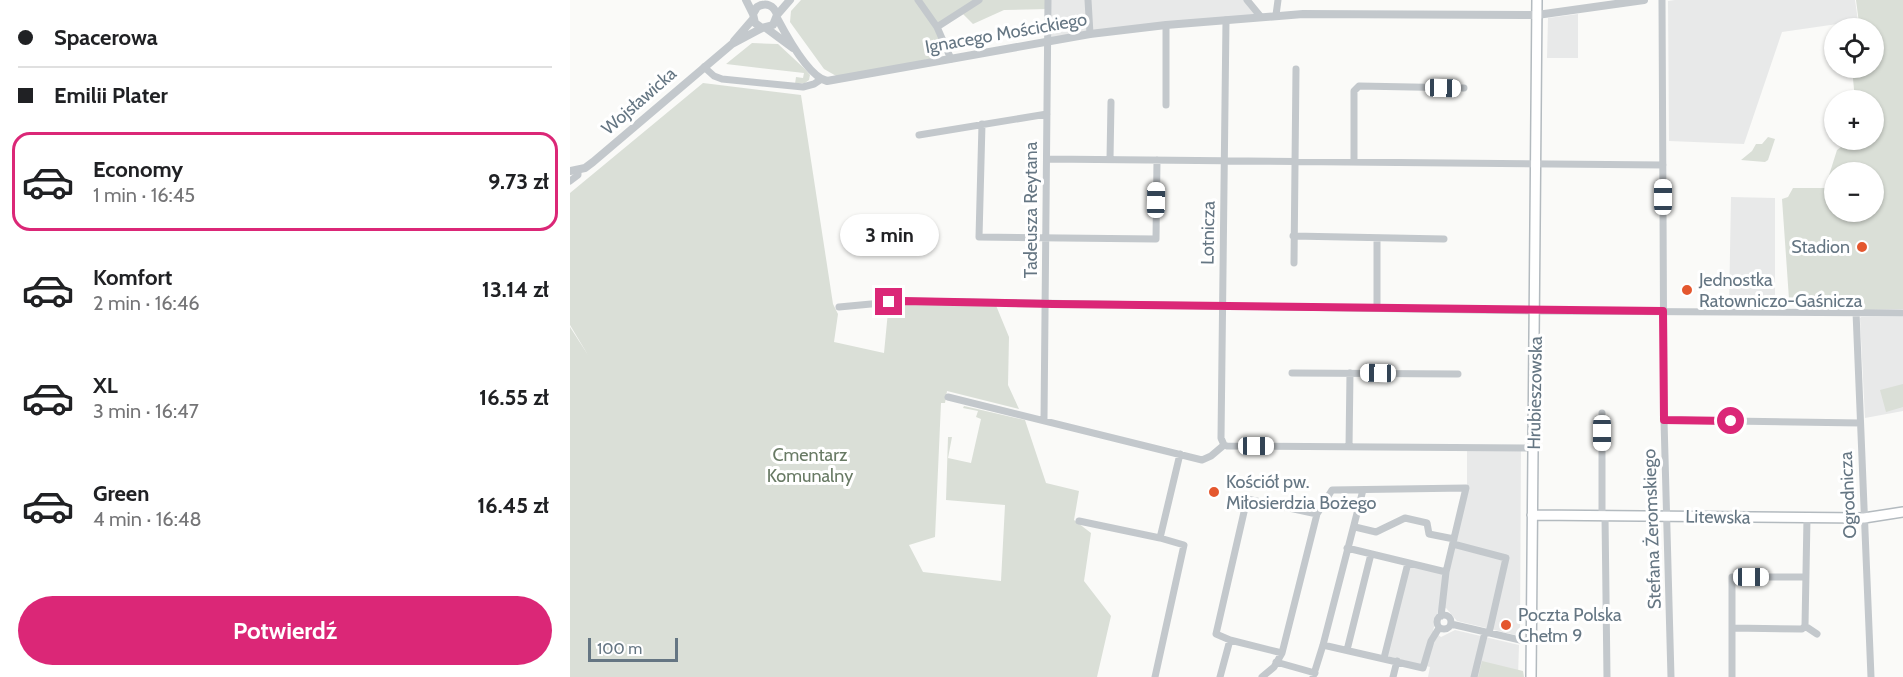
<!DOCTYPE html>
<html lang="pl">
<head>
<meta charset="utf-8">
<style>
  body { margin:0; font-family:Cabin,sans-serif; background:#f6f6f6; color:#202124; height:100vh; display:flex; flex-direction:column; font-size:22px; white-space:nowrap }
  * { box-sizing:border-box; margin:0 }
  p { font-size:20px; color:#757577 }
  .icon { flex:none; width:33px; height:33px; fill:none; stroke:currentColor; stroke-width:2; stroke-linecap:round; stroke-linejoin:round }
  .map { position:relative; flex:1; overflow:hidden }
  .panel { display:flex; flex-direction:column; background:#fff; width:570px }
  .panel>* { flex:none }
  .hud { display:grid; align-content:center; height:132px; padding:0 18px; background:#fff }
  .controls { position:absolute; left:1254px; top:18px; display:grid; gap:12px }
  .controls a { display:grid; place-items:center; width:60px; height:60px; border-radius:50%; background:#fff; box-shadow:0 2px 4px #0004; font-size:30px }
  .scale { position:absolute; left:18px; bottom:15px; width:90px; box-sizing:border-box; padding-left:6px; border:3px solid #657683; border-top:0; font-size:16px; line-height:21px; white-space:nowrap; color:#657683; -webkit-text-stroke:4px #fff; paint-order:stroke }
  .end { position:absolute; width:27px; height:27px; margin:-14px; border:8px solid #db2777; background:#fff; box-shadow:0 0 0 3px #fff }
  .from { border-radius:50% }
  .bubble { position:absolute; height:42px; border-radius:21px; background:#fff; box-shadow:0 2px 4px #0004; font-size:20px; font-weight:700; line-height:42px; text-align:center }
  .car { position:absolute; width:18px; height:36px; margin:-18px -9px; border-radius:8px; box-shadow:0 0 4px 2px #0007; background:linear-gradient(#fff 24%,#345 0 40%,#fff 0 76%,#345 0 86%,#fff 0) }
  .hud b { display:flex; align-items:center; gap:21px; height:57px; font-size:22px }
  .hud b+b { border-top:2px solid #e0e0e0 }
  .hud i { width:15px; height:15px; background:#202124 }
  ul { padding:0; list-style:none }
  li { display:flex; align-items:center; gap:18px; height:99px; margin:0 12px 9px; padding:0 6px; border:3px solid transparent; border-radius:18px }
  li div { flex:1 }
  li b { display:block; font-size:22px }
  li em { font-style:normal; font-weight:700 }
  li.active { border-color:#db2777 }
  li>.icon { width:54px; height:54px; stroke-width:1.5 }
  .button { display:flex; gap:12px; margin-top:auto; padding:12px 18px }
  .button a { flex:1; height:69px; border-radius:36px; background:#db2777; color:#fff; font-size:24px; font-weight:700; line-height:69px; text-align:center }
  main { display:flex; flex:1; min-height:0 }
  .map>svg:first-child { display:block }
</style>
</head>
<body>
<main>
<section class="panel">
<div class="hud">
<b><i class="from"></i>Spacerowa</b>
<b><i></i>Emilii Plater</b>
</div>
<ul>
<li class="active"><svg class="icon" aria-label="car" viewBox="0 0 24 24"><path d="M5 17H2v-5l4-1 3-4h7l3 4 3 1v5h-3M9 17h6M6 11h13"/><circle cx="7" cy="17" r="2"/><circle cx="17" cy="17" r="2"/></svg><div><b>Economy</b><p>1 min · 16:45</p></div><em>9.73 zł</em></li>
<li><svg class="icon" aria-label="car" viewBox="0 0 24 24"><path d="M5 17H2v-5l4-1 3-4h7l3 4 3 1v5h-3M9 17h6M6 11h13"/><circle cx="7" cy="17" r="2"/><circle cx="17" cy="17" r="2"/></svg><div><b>Komfort</b><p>2 min · 16:46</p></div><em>13.14 zł</em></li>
<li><svg class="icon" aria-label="car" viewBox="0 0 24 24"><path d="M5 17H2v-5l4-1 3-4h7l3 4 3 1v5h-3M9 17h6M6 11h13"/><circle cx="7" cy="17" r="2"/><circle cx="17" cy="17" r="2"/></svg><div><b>XL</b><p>3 min · 16:47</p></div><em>16.55 zł</em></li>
<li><svg class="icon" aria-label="car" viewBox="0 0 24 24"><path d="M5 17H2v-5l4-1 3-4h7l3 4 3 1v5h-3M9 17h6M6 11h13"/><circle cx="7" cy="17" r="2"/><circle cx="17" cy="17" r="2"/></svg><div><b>Green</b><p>4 min · 16:48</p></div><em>16.45 zł</em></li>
</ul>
<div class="button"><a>Potwierdź</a></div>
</section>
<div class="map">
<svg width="1333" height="677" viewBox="0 0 1333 677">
  <rect width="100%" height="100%" fill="#fafaf8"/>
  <path fill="#e8e9e9" d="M479,0H677L691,17L479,41Z
    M1105,0H1285L1288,21L1212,32L1174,144L1099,141L1098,1Z
    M1008,14V58H977L978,18Z
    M1161,197L1205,198V309L1159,308Z
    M1291,317H1333V411L1295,418L1290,318Z
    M897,451H951L950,636L887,621L876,608L868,611L863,631L871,637L885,630L949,645L948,677H858L860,667L817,656L840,564L876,573L897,494Z"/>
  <path fill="#dadfd7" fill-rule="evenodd" d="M231,0H478V9L434,10L403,24L391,12L367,27L373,53L370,57L268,77L254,69L220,22L221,11Z
    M1286,0H1333V309L1285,310L1219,299L1212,199L1218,197L1223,188H1255L1267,150L1271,147L1274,140H1304V100H1285L1282,68H1304V28H1279L1278,23H1289ZM1264,172H1304V212H1264Z
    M182,43L208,44L236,70L240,75L239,80L235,83L225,84L226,77L233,78L234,73L156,64Z
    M133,83L231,95L263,304L268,314L264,342L314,353L319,301L425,303L439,337L438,385L449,409L377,391L375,403H371L365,537L339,545L353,572L431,581L435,505L376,500L378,437H382L378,458L401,463L411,419L406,417L408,411L393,408L394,406L455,420L476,483L509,491L504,520L521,533L514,581L541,616L527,677H0V327L18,355L0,325V193Z
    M1198,137L1205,139L1198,160L1195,162L1171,160L1182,151L1186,144H1192Z
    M1333,384V407L1316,412L1310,390Z
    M912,661L953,671L954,677H908Z"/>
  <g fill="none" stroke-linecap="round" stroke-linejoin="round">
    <g stroke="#b3babf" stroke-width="12">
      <path id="secondary" d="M962,515L1294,518L1333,512
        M961,677L967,0"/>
    </g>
    <path stroke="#c3c8cc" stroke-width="7" d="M348,0L367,27L381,59
      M518,0L520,34
      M677,0L691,17
      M1092,0L1094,420L1101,677
      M706,15L708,0
      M367,27L409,0
      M134,67L144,76L152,79L233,87L244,84L250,80
      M596,105V25
      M412,124L409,237L586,239L587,160
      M349,135L477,114
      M477,159L1093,165
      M540,159L541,102
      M784,162V91L789,86L894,88
      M0,181L8,175V170
      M723,236L874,239
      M807,238V308
      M724,263L726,69
      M269,307L333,301L974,311L1333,313
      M1286,312L1301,677
      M722,373L888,374
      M378,397L632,460L641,456L654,445
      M474,420L478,0
      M1094,420L1290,423
      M654,445L651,438L656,20
      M654,445L657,446L964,448
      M779,447L780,373
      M747,514L762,490L896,488L876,572L871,616
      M1032,516V413
      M1035,516L1037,677
      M1237,518L1235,626L1247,634
      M509,521L590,538
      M785,527L806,532L835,518L857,523L859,534L884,539
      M883,544L936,558L919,633
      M777,548L876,572
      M867 622a7 7 0 1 1 14 0a7 7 0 1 1-14 0Z
      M881,624L963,643
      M1162,628L1232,629L1235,626
      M753,645L853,668L861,641L869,628
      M777,650L801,554
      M814,658L838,563
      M706,662L745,673
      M585,677L614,545L590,538L610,454
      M650,677L660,640
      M692,677L704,667L712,653L747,514L677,499L646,634L660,640L712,653
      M743,677L753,645L793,490
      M823,677L827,661
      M904,677L915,632
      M1162,677V577H1235"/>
    <path stroke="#c3c8cc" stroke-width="8" d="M176,0L183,14
      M207,15L220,0
      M207,18C216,35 239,77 257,81L520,34L596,25L733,14L967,15L1074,0
      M196,28L223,48
      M164,41L183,19
      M0,171L15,168L23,162L162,44L192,28L203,25L207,15C204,5 196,2 187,7L183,14L185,23L192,28"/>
    <use href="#secondary" stroke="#fff" stroke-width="9"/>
  </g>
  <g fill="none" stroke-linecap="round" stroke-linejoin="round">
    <path stroke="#db2777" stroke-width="8" d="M319,302L333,301L483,304L1093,311L1094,420L1161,421"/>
  </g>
  <g fill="#e4572e" stroke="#fff" stroke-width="2">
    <circle cx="1292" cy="247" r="6"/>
    <circle cx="1117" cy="290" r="6"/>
    <circle cx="644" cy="492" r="6"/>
    <circle cx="936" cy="625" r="6"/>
  </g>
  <g text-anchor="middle" stroke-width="6" stroke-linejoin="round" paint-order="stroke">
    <g font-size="18" fill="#657683" stroke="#fff">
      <text transform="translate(436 33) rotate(-10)" y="6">Ignacego Mościckiego</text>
      <text transform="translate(69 101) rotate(-41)" y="6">Wojsławicka</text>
      <text transform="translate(461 210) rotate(-90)" y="6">Tadeusza Reytana</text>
      <text transform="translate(638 233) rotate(-89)" y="6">Lotnicza</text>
      <text transform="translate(965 393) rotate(-89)" y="6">Hrubieszowska</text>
      <text transform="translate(1278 495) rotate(-93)" y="6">Ogrodnicza</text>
      <text transform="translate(1148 517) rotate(1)" y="6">Litewska</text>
      <text transform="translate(1082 529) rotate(-92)" y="6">Stefana Żeromskiego</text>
    </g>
    <g font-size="18" fill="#657683" stroke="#fff" text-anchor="start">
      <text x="1280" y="253" text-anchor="end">Stadion</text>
      <text x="1129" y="286">Jednostka<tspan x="1129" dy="21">Ratowniczo-Gaśnicza</tspan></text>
      <text x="656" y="488">Kościół pw.<tspan x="656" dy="21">Miłosierdzia Bożego</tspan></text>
      <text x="948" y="621">Poczta Polska<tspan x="948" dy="21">Chełm 9</tspan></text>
    </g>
    <g font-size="18" fill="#687a64" stroke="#fff">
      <text x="240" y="461">Cmentarz<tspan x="240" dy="21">Komunalny</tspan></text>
    </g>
  </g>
</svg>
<div class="controls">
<a><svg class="icon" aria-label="locate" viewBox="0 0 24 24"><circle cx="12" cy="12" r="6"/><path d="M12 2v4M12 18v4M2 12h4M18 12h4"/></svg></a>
<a>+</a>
<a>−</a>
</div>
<div class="scale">100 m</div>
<i class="end from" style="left:1161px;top:421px"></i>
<i class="end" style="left:319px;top:302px"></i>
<div class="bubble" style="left:270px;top:214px;width:99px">3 min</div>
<i class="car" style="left:873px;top:88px;rotate:91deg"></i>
<i class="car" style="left:1093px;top:197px;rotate:0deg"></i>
<i class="car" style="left:586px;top:200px;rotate:1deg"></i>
<i class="car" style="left:808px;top:373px;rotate:271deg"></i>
<i class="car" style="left:1032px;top:433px;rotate:180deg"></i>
<i class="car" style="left:686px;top:446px;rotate:90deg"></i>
<i class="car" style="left:1181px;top:577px;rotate:90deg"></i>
</div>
</main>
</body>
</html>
